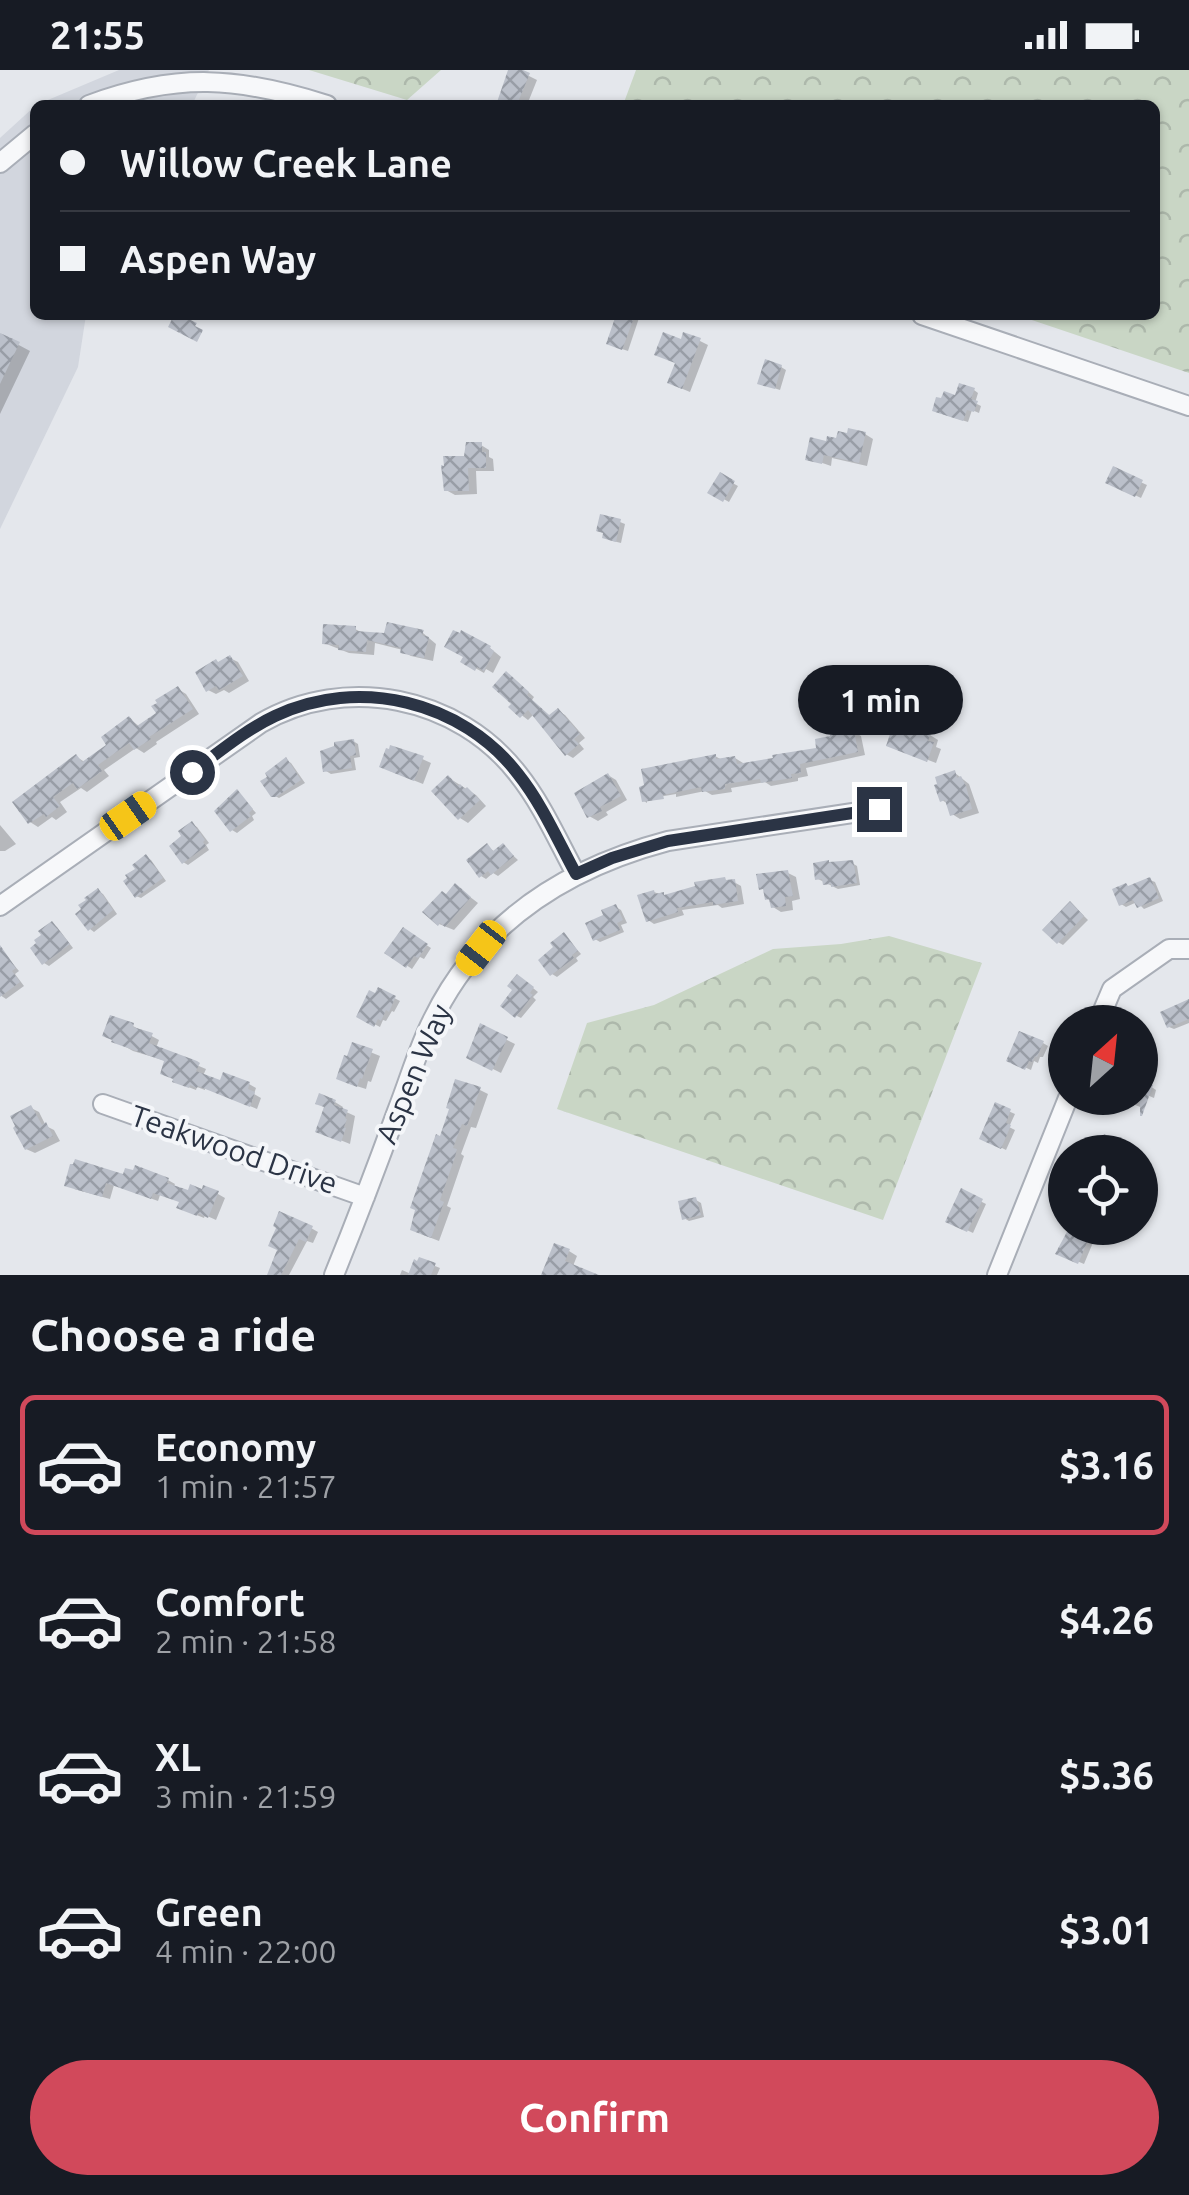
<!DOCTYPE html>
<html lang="en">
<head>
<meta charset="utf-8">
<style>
  body { margin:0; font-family:Ubuntu,sans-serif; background:#20242c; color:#f1f3f6; height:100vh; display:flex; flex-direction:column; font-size:38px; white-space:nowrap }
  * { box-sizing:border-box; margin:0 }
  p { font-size:32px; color:#9ea1a6 }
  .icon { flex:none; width:55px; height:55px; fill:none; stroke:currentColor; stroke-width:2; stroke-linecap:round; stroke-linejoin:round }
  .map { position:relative; height:1205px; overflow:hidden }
  .side { display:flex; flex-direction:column; background:#171b24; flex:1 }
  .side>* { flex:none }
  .guide { position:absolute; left:30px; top:30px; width:1130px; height:220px; border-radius:15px; box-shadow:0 2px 8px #0004; display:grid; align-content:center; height:220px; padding:0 30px; background:#171b24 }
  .needle { width:65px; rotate:27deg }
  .controls { position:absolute; left:1048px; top:935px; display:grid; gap:20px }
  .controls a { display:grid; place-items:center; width:110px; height:110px; border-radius:50%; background:#171b24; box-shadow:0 2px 8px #0004; font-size:50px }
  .end { position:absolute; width:45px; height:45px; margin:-22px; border:12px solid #2b3445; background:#fff; box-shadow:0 0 0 5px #fff }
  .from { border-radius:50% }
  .bubble { position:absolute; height:70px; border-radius:35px; background:#171b24; box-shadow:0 2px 8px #0004; font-size:32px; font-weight:600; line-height:70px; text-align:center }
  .car { position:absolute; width:30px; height:60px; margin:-30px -15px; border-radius:12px; box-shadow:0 0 8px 2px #0007; background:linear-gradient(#f5c518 24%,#345 0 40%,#f5c518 0 76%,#345 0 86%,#f5c518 0) }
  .guide b { display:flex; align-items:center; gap:35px; height:95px; font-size:38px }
  .guide b+b { border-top:2px solid #363941 }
  .guide i { width:25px; height:25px; background:#f1f3f6 }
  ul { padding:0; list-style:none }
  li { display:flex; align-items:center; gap:30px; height:140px; margin:0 20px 15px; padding:0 10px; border:5px solid transparent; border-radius:15px }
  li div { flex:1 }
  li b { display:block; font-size:38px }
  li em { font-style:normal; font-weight:600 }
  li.active { border-color:#d1495b }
  li>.icon { width:90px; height:90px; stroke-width:1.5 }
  h2 { padding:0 30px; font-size:45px; line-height:120px }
  .primary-button { display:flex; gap:20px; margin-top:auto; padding:20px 30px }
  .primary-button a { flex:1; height:115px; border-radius:60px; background:#d1495b; color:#fff; font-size:40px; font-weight:600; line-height:115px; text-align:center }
  .status { display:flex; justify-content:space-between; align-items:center; height:70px; padding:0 50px; background:#171b24; direction:ltr }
  .status svg { height:28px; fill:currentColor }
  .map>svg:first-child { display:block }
</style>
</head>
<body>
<div class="status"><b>21:55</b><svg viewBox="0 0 49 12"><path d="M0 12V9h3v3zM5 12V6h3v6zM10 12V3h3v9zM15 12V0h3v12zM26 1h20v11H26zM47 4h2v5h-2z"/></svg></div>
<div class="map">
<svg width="1189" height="1205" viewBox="0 0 1189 1205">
  <defs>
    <pattern id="forest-crowns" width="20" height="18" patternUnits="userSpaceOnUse" patternTransform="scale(2.5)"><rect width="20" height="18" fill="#c9d6c5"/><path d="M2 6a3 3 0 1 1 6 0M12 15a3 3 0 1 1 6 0" fill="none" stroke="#adb8ab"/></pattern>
    <pattern id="building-cross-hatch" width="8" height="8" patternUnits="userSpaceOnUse" patternTransform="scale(2.5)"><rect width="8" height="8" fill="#bbc0ca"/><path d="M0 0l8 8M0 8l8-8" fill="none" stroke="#989da6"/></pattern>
  </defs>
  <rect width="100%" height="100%" fill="#e4e7ec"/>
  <path fill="#d2d6de" d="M119,0H209L192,35H36Z
    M35,36V245H86L78,297L0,459V68Z"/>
  <path fill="url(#forest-crowns)" d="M309,0H441L407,30Z
    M636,0H1189V303L1017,245H1155V35H623Z
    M889,866L982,893L883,1150L557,1039L587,953L654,935L773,879L841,874Z"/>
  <path fill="#0003" d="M511,0H517L537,10L527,35H499Z
    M618,245H640L628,281L613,276Z
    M0,265L30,281L0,344Z
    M700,271L708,275L690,322L678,317L682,272Z
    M781,297L786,300L780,320L765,315Z
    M974,320L978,323L975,333L981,336L979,343L972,340L968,352L939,343L943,331Z
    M865,364L873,369L867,396L832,388L831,396L808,388L828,374Z
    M481,375L489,380V387L493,389L494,401H476L477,424L455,425L446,420L466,388Z
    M1114,400L1147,415L1141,428L1108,412Z
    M720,406L738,416L729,432L711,422Z
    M620,452L625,454L621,473L609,470Z
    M355,559L365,564L423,563L436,574L433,591L411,586L403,582V580L375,573L374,585L349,583L324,573Z
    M490,578L501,587L493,603L486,599L484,603L463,591Z
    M230,588L238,592L249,611L229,623L224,620L216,624L208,620L219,594Z
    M513,608L534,627L532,630L551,647L558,641L565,645L585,668L579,673L584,679L573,688L566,684L535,643L528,650L511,637Z
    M178,619L186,624L199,644L156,672L157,674L144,683L136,678L104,700L109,706L87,722L81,718L60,732L67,742L56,750L52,747L38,757L30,752L77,687L86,693L110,675L130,649L140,657L159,644Z
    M854,662L861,666L865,685L806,698L808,706L798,708V711L771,716L765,712L731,718L732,722L712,725L705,721L676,727V724L647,729V733L644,731L715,686L722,690L735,688L743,693V696L819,680Z
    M930,665L938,670L936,677L941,679L936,693L894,677L909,667Z
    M353,671L358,674L360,687L354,688L356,700L331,704L326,701Z
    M407,682L431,693L423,714L390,701Z
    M286,690L291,693L305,713L279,728L273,725Z
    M955,703L969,714L979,743L960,749L952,744L948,734L942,730Z
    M608,705L616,710L627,730L606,742L608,745L598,751L589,746Z
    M449,708L476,725L486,736L468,753L460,748Z
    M237,722L256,743L252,746L254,750L237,763L232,760Z
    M192,754L197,757L209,773L206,775L209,780L188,795L183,792Z
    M0,755L16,774L5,781H0Z
    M487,776L495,782L503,776L518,790L498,806L493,803L486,809L481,806Z
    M146,787L151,790L166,811L141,828L136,826Z
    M852,793L857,796L860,815L838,819L818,809Z
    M788,803L796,807L800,829L792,831L793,840L781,842L773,837L772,831L767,829L766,821L761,818Z
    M1150,810L1155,812L1163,831L1144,839L1137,832L1126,837L1121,834L1130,818Z
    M734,812L741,816L744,834L722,838L718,835L682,840L684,845L654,854L648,850L654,822L667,827Z
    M456,816L478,833L454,860L439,854L426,842L447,827Z
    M98,821L103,824L117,844L94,862L90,859L85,840Z
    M616,837L621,840L627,853L621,855L624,862L600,872L595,869L606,847Z
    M1075,837L1088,850L1063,875L1058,872Z
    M52,854L57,857L73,878L49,896L44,893Z
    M403,860L431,878L424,889L420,887L412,899L387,882Z
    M564,865L581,884L576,888L578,891L557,907L552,904L556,877Z
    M7,887L19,901L15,904L24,916L6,929L0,925V892Z
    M523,910L538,922L533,927L536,930L521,948L517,946Z
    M379,920L400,931L394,942L392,941L386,951L383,950L380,957L359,946Z
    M1189,932V953L1174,959L1169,957Z
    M133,956L159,970L156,978L206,999L203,1006L221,1013L249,1014L256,1018L254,1024L261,1028L257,1039L205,1018V1020L197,1017L196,1020L183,1015L166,991L133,981L105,965Z
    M482,957L515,974L501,1003L469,987Z
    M1043,973L1048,976L1043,987H1040L1038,993L1034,991L1031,1000L1009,990Z
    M353,975L380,986L371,1012L368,1011L366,1019L347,1013L348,989Z
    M1140,996L1155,1002L1150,1016L1156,1020L1154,1028L1147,1025L1143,1038L1122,1030L1123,1028H1140Z
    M480,1020L488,1024L476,1058L471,1057L461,1084L464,1086L447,1136L451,1138L439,1171L421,1164L441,1069Z
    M335,1032L343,1037L342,1040L355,1046L350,1074L318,1061Z
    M997,1036L1015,1044L1009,1057L1015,1060L1006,1080L982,1068Z
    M31,1038L39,1042L46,1056L54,1060L60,1071L35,1083L26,1079Z
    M1105,1068L1123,1076L1120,1081L1122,1082H1099Z
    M125,1107L168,1110L175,1114L173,1118L189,1123L218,1124L225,1128L216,1150L205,1145L204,1148L187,1141L182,1132L160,1125L158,1131L114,1115L110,1129L74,1119Z
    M962,1122L986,1134L973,1163L948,1151Z
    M696,1130L701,1133L704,1147L689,1151L684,1148Z
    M311,1158L318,1162L313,1173L307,1171L289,1205H268L279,1180Z
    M1071,1158H1085L1097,1163L1084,1194L1058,1183Z
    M569,1181L577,1186L573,1196L592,1205H543Z
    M435,1196L440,1198L437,1205H400L402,1200L411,1204Z"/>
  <path fill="url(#building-cross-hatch)" d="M508,0H523L530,3L518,32L514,31L512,35H496Z
    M174,245H180L197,253L195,256L203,260L197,272L168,257Z
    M616,245H635L622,280L606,274Z
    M663,262L681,269L683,262L701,268L682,319L667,313L675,293L654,285Z
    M0,263L20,272L0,314Z
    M765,289L782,295L775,319L757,314Z
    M959,313L975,318L971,329L978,331L974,342L967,340L963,351L932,341L936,327L941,328L944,321L955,325Z
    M848,358L866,362L859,393L824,385L822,394L805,390L810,367L826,371L827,366L836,368L838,361L847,363Z
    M466,372H482V382H486V398H468L469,421H444L441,395L444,396L443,386H464Z
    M1113,396L1143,410L1135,427L1105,413Z
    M720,402L735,411L723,432L707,423Z
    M600,444L621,449L616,472L602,468L603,463L596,461Z
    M387,552L424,560L422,565L429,567L424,588L400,583L401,578L367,570L366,582L338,580L339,575L322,574L323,554L356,556V561L384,563Z
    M453,560L460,563L461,560L491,576L490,578L494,581L484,601L477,597L475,601L460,592L463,587L444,577Z
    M230,585L243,606L219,620L216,616L206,622L195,602L216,589L218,592Z
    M506,601L529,622L527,625L549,645L558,638L580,664L574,669L579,674L565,686L528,640L520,648L508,637L511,634L492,617Z
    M178,616L193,639L149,667L151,669L134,680L129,673L98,695L102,701L77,719L73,713L53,727L60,736L46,747L44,744L28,754L12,732L76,684L82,692L106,675L101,667L129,646L137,656L156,643L151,636L157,633L155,630Z
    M910,656L931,663L928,671L934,672L927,692L886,676L892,658L907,663Z
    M854,659L858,682L800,694L801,703L791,704L792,708L761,713L760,709L725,714V719L702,722L701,717L663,725L664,729L642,732L639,717L644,715L641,699L716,684V689L735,686L737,694L773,688L772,685L816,678L815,669L830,666V663Z
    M354,669L356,685L350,686L352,698L323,702L320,681L334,676V672Z
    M390,675L424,686L414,711L379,697L386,678L389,679Z
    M286,687L301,710L276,727H271L260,711L267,707L265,703Z
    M955,700L957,708L961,706L966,716L972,739L950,746L945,730L940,732L934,715L937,714L935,707Z
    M608,703L621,726L600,737L602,741L587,748L574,723Z
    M448,705L458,716L460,714L465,719L467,717L480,730L458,750L431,721Z
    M237,719L253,739L249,743L251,746L230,762L214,741Z
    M192,751L205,770L203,772L206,776L182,794L169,776L181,766L178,761Z
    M487,773L493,781L503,773L514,786L491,805L488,801L479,808L466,790Z
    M146,784L163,808L135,828L123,811L127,808L125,805L135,799L132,795Z
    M829,790V792L853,790L857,813L831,817V814L823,815L822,809L815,810L813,793Z
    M788,800L793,826L785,827L786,836L771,838L769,829L765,830L763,819L759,820L756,804Z
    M725,807L726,810L735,809L738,831L713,835V832L677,838L678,842L646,852L637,825L654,820L655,824L664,822V825L695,816L694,812Z
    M1150,807L1159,828L1137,838L1133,830L1119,836L1112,819L1126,813L1128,816Z
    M455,813L471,827L445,857L440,853L438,856L422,842L442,821L446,824Z
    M98,818L113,840L88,861L75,844L81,839L78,835L86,830L84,828Z
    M1070,831L1084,846L1057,874L1042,860Z
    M616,834L623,850L617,853L620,860L593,871L585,853L603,845L601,840Z
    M52,851L70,874L42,895L30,878L36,873L34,870L41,865L38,861Z
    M403,857L428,874L418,888L414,886L406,898L384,883Z
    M564,862L578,881L572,885L574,888L550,906L538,890L553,877L550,873Z
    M0,875L16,898L12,901L20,912L0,927Z
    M517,904L534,917L530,923L533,925L515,948L500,936L512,920L507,916Z
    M378,917L396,926L389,942L386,940L381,951L378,949L374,957L356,947L369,920L375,923Z
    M1189,929V949L1167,958L1160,942Z
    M110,945L134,953L133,957L153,963L149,973L197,991L200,993L196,1001L220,1010L223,1002L250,1012L248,1019L255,1022L250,1037L198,1016L197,1018L190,1015L189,1018L172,1012L173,1009L160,1004L164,991L111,972L112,970L102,966Z
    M480,953L508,967L492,1001L466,988Z
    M1019,961L1044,971L1037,987L1035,986L1032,992L1029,991L1025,1000L1006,991Z
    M352,972L373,979L362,1009L360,1008L357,1017L336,1009L344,985L347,986Z
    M455,1009L481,1017L467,1056L462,1054L453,1078L457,1079L455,1087L440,1130L444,1132L431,1168L410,1160L415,1140L410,1138L436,1064L440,1066L449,1039L446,1038Z
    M1140,1011L1153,1015L1142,1046H1140Z
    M319,1023L336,1030L334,1035L348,1040L345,1048L347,1049L344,1057L346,1058L341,1072L315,1062L324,1037L315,1034Z
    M995,1032L1011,1039L1006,1053L1011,1055L1001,1079L979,1069Z
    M31,1035L42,1055L46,1052L53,1066L25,1080L13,1058L15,1056L10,1046Z
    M1104,1064L1119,1071L1114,1082H1096Z
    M75,1089L123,1104L125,1098L133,1100L135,1095L169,1108L167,1113L188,1120L190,1114L202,1119L203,1115L219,1121L208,1148L198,1143L197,1146L176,1138L179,1132L153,1123L151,1129L106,1113L102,1127L64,1116L70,1094H73Z
    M961,1118L983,1129L967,1162L945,1152Z
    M696,1127L701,1145L682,1150L678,1131Z
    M279,1141L313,1156L306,1172L299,1169L281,1205H267L277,1180L268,1176L276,1158L273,1156Z
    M1069,1158H1093L1078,1194L1055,1184Z
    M554,1173L570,1179L565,1191L599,1205H541Z
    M419,1187L436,1193L431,1205H408L414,1189L417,1191Z"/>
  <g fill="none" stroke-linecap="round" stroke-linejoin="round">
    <g stroke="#a9aeb7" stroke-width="22">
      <path id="minor" d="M89,35C177,2 239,7 327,35
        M0,93L35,64
        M922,245L1189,336
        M0,836L261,653C345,604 458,626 518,704C542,734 558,771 576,804
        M1098,952L1112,919L1169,879H1189
        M103,1034L365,1127
        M334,1205C356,1151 377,1096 397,1041C409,1011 418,978 433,949C481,851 566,798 668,771L879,739
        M997,1205L1068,1028"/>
    </g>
    <use href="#minor" stroke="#f7f8fa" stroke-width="18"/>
  </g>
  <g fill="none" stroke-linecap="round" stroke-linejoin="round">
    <path stroke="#2b3445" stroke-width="12" d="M192,702C218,683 245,660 275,646C358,606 462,631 518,704C542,734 558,771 576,804L612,788L668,771L879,739"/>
  </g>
  <g text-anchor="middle" stroke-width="8" stroke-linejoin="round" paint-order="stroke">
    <g font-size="30" fill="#2b3445" stroke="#f4f6f9">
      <text transform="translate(414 1004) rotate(-67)" y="10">Aspen Way</text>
      <text transform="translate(234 1080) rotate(19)" y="10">Teakwood Drive</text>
    </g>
  </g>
</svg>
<div class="controls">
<a><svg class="needle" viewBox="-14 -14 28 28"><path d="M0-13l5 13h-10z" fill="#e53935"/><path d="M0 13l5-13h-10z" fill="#9ea1a6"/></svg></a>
<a><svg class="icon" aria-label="locate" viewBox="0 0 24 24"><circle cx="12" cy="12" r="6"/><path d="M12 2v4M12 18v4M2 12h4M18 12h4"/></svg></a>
</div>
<i class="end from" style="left:192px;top:702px"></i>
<i class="end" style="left:879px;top:739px"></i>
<div class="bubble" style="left:798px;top:595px;width:165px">1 min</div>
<i class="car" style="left:128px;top:746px;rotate:55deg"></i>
<i class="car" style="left:481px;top:878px;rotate:218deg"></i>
<div class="guide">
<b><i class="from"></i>Willow Creek Lane</b>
<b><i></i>Aspen Way</b>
</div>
</div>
<section class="side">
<h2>Choose a ride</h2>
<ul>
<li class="active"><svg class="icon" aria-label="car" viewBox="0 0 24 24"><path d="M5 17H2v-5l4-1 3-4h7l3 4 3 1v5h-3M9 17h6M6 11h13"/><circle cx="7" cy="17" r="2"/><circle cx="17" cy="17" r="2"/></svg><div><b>Economy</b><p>1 min · 21:57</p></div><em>$3.16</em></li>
<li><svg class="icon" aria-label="car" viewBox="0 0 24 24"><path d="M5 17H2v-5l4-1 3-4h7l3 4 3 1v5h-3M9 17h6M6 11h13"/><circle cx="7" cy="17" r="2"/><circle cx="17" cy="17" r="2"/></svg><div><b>Comfort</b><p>2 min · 21:58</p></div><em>$4.26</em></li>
<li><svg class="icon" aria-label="car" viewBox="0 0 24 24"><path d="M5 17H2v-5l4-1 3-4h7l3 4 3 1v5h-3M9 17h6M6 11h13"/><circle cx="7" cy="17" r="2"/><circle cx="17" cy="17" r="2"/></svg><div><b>XL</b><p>3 min · 21:59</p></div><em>$5.36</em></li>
<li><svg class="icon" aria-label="car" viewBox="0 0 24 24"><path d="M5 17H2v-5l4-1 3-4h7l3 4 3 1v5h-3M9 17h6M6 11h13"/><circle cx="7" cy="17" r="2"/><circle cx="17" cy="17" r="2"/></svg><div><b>Green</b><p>4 min · 22:00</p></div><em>$3.01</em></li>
</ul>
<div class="primary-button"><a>Confirm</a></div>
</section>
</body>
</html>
